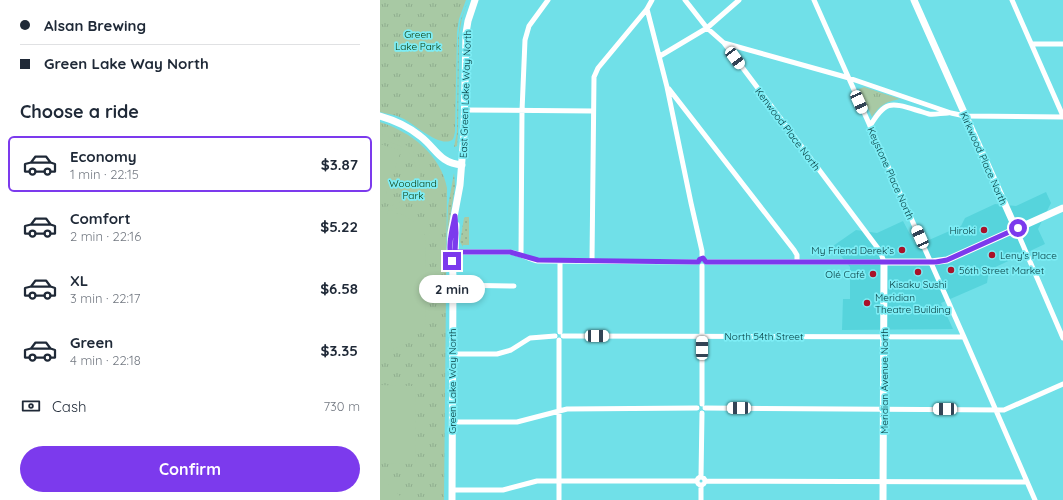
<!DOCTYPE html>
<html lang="en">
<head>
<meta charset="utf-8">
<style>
  body { margin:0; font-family:Quicksand,sans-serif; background:#f6f6f7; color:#1f2937; height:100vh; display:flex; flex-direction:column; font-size:15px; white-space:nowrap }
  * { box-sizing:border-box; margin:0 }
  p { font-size:13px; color:#747a83 }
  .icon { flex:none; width:22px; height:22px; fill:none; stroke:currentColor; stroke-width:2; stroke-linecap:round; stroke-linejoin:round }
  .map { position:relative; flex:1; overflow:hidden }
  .side { display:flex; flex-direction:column; background:#fff; width:380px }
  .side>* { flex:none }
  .top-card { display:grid; align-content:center; height:88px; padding:0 20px; background:#fff }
  .end { position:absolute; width:18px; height:18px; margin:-9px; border:5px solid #7c3aed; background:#fff; box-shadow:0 0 0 2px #fff }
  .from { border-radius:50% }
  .bubble { position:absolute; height:28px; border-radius:14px; background:#fff; box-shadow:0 2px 6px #0003; font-size:13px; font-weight:700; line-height:28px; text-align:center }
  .car { position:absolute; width:12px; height:24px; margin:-12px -6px; border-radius:5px; box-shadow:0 0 3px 1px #0007; background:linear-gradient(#fff 24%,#345 0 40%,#fff 0 76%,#345 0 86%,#fff 0) }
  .top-card b { display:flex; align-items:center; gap:14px; height:38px; font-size:15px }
  .top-card b+b { border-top:1px solid #e0e1e3 }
  .top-card i { width:10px; height:10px; background:#1f2937 }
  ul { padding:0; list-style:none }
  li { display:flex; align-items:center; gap:12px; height:56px; margin:0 8px 6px; padding:0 12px; border:2px solid transparent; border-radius:6px }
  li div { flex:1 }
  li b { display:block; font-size:15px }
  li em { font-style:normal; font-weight:700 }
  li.selected { border-color:#7c3aed }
  li>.icon { width:36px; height:36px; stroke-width:1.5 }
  h2 { padding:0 20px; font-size:18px; line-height:48px }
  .pay { display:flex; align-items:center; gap:10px; height:44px; padding:0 20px; font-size:15px }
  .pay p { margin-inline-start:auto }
  .action { display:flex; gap:8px; margin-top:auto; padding:8px 20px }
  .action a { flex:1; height:46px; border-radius:24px; background:#7c3aed; color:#fff; font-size:16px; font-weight:700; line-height:46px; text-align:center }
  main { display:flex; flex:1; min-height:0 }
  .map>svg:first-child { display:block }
</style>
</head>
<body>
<main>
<section class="side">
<div class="top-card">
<b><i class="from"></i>Alsan Brewing</b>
<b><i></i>Green Lake Way North</b>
</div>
<h2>Choose a ride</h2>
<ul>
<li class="selected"><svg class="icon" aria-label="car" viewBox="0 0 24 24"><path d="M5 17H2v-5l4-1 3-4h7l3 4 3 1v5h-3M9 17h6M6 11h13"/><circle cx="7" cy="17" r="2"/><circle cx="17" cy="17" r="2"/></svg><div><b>Economy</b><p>1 min · 22:15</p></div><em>$3.87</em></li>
<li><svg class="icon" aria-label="car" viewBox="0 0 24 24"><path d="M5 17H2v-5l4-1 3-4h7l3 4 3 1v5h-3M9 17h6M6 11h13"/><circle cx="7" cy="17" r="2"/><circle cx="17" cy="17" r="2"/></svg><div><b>Comfort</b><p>2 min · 22:16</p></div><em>$5.22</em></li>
<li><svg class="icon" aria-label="car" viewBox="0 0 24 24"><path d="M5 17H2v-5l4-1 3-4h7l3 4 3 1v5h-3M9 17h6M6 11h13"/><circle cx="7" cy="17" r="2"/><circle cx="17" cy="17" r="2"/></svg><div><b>XL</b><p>3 min · 22:17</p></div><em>$6.58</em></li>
<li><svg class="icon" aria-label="car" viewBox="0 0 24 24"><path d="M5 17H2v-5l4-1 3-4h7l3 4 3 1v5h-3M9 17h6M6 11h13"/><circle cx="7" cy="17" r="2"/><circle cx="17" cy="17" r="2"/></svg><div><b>Green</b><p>4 min · 22:18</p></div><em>$3.35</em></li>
</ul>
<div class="pay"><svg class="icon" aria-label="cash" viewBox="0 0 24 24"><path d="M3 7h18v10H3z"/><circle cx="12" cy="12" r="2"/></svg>Cash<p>730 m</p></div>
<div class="action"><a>Confirm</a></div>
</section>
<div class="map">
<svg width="683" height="500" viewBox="0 0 683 500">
  <defs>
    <pattern id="grass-dots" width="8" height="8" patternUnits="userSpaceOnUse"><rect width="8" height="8" fill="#a8c9a4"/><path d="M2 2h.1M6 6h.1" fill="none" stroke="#8fad8e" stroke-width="1.8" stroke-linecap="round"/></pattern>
    <pattern id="park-tufts" width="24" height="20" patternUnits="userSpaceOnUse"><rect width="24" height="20" fill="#a8c9a4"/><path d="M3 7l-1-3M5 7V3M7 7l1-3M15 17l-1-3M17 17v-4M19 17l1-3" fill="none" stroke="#8fad8e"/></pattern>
  </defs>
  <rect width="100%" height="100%" fill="#70e0e8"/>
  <path fill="#56d4dc" d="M666,192L671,203L658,229L665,244L609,270L607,283L561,303L573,329L462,330L463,299H470V267L453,246L476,230L497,233L523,221L535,244L549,240L581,226L585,218L615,204L636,206Z"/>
  <path fill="url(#grass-dots)" d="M88,0L82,18L79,35L78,133L77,146L74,147L77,132L78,39L80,22Z
    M74,173L75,186L67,237L68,206Z
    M85,217H89V245H83V247L80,242L84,218Z"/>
  <path fill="url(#park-tufts)" d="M0,0H86L79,19L77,32L75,132C74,135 74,139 72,140C60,148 34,124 24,119C17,115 8,114 0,112Z
    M484,87L520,99C505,102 500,105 492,117L479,89Z
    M0,122C31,132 61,155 67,188L64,500H0Z"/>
  <path fill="#a8c9a4" d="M0,134C12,138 24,141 33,151C52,176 32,215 0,211V207C30,209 49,172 26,150C19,144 9,142 0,139Z
    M0,144L21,151L3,203L0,202Z
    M0,213C6,214 10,212 16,213C29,214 38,227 46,236L45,327C31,342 19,348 0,354Z
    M0,385L36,386L35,464L0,463Z
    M0,479H4L24,500H0Z"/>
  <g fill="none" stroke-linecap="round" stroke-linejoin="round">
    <path stroke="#fff" stroke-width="5" d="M305,0L327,28L344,43L500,251L504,262H326
      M434,0L584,337L655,500
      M632,0L683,116
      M267,9L287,87L311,203L322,251V258
      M344,43L469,78L571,113L585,116L683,117
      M652,44H683
      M280,56L327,28L359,0
      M289,89L414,250L417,255V262
      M85,110L213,111
      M490,126C505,101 510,102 536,110C540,111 545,113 549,114C554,115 562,113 568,113
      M636,229L683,338
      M75,252H129C140,253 148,259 158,261L318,262
      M141,255L142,111L145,40L149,26L168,0
      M212,261L214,77L218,68L267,9L272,0
      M73,285L134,286
      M180,332V261
      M183,336L584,337
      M72,354H117L131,350L150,338L175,336
      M322,404V266
      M325,408L624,410L683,384
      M72,422H137L187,409L317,408
      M317 481a4 4 0 1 1 8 0a4 4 0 1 1-8 0Z
      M321,477L322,413
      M325,481L647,482
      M72,490H123L157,481H317
      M179,500V340
      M321,500V485"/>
    <path stroke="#fff" stroke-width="7" d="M534,0L636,229
      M0,116C14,120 28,126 40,136C56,148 59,163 82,165
      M72,261L75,256L76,225
      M72,500L73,276L72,261L70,255L71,233L80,185L84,134L86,33L88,21L95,0
      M503,500L504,262H551L567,260L683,208"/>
  </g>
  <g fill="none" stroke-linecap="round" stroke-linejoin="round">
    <path stroke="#7c3aed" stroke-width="5" d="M72,261C67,248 72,230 75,216L76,233L75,252H130L158,260L318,262L320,259L323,258L326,262H556L567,260L638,228"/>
  </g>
  <g fill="#a91229" stroke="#7dedf5" stroke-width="1.5">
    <circle cx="604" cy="230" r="4"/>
    <circle cx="522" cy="250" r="4"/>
    <circle cx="612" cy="255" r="4"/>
    <circle cx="571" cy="270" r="4"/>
    <circle cx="538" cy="272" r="4"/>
    <circle cx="493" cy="274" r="4"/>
    <circle cx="487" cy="303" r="4"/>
  </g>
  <g text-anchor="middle" stroke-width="3.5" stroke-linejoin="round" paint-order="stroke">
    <g font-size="10" fill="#093605" stroke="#7dedf5">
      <text x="38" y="38">Green<tspan x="38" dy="12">Lake Park</tspan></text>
      <text x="33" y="187">Woodland<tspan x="33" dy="12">Park</tspan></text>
    </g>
    <g font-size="10" fill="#02383b" stroke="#7dedf5">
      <text transform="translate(85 94) rotate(-88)" y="4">East Green Lake Way North</text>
      <text transform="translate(408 129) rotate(53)" y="4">Kenwood Place North</text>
      <text transform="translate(604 158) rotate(66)" y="4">Kirkwood Place North</text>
      <text transform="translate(511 173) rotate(66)" y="4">Keystone Place North</text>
      <text x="384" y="340">North 54th Street</text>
      <text transform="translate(72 381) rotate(-90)" y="4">Green Lake Way North</text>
      <text transform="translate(504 381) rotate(-90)" y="4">Meridian Avenue North</text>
    </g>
    <g font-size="10" fill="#02383b" stroke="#7dedf5" text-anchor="end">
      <text x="596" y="234">Hiroki</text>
      <text x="514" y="254">My Friend Derek’s</text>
      <text x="620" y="259" text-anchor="start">Leny's Place</text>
      <text x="579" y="274" text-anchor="start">56th Street Market</text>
      <text x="485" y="278">Olé Café</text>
      <text x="538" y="288" text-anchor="middle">Kisaku Sushi</text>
      <text x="495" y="301" text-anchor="start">Meridian<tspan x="495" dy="12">Theatre Building</tspan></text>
    </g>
  </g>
</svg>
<i class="end from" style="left:638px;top:228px"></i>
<i class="end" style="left:72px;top:261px"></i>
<div class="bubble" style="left:39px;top:275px;width:66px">2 min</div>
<i class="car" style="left:355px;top:58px;rotate:143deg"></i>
<i class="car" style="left:479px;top:102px;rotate:156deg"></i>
<i class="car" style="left:540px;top:237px;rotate:336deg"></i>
<i class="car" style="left:217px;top:336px;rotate:90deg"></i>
<i class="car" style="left:322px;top:348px;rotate:0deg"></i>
<i class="car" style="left:359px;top:408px;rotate:270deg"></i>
<i class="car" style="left:565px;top:409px;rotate:270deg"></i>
</div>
</main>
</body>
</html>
